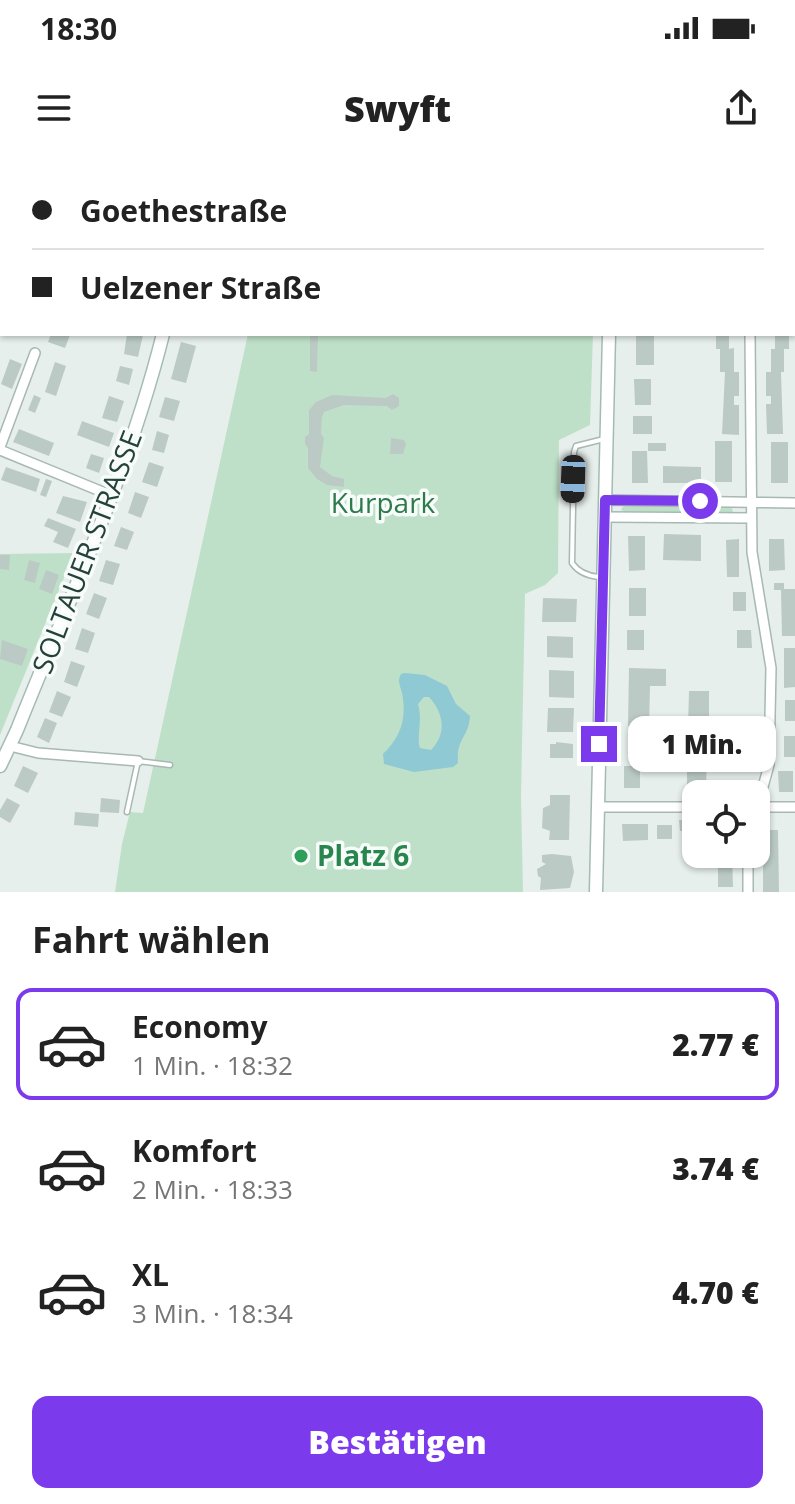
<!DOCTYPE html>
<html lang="de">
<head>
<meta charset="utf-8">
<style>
  body { margin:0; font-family:"Open Sans",sans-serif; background:#f6f6f6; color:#222; height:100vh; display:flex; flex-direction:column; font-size:30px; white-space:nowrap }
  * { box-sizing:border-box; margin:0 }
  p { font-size:26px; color:#767676 }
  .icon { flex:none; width:44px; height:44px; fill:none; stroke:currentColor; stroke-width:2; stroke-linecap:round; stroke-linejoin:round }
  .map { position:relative; height:732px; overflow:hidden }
  .side { display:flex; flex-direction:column; background:#fff; flex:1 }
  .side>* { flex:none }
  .guide { position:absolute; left:0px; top:0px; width:796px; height:176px; box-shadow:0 2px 6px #0004; display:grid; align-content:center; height:176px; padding:0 32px; background:#fff }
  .fabs { position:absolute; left:682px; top:620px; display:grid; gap:16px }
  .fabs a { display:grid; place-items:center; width:88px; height:88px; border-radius:16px; background:#fff; box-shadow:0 2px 6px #0004; font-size:40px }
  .end { position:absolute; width:36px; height:36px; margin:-18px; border:10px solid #7c3aed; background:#fff; box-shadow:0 0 0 4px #fff }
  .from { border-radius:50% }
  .bubble { position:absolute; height:56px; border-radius:16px; background:#fff; box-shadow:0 2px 6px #0004; font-size:26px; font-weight:800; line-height:56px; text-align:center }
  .car { position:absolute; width:24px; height:48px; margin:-24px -12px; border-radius:10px; box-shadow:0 0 6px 2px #0007; background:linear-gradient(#222 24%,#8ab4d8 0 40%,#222 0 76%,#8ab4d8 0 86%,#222 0) }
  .guide b { display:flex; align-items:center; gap:28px; height:76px; font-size:30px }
  .guide b+b { border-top:2px solid #e0e0e0 }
  .guide i { width:20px; height:20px; background:#222 }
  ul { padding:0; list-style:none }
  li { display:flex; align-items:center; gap:24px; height:112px; margin:0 16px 12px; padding:0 16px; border:4px solid transparent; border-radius:16px }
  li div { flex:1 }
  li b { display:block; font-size:30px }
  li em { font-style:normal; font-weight:800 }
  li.selected { border-color:#7c3aed }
  li>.icon { width:72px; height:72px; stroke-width:1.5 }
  h2 { padding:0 32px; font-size:36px; line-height:96px }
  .action { display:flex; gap:16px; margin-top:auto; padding:16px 32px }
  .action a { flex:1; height:92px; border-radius:16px; background:#7c3aed; color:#fff; font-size:32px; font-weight:800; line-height:92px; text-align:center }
  .status { display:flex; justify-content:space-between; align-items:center; height:56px; padding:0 40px; background:#fff; direction:ltr }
  .status svg { height:22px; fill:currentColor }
  header { display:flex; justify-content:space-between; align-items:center; height:104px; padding:0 32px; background:#fff; font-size:36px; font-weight:800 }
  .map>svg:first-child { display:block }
</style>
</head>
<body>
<div class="status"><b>18:30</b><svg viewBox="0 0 49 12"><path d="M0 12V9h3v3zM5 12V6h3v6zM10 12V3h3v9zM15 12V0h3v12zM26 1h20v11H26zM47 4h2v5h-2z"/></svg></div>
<header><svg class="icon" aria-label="menu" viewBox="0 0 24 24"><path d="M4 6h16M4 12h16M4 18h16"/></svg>Swyft<svg class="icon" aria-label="share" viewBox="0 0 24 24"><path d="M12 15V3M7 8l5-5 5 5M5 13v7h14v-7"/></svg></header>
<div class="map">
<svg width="795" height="732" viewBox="0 0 795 732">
  <rect width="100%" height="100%" fill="#e6efeb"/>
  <path fill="#bfe0c8" d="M248,174H593L590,265L559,280L558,413L545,425L525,434L521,637L523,732H115L122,684L130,652L143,653Z
    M626,344L728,345L732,347L733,353L731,355L625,354L621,349Z
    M74,393L0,575V394Z"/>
  <path fill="#8ec9d4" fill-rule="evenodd" d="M405,513L425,515L447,526L456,544L470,556C469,578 456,577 458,603L453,607L414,612L384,604L383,594C401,577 407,558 402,533C400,524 397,522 401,514ZM424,537H429C444,553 447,574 431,590L420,588C416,577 423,560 418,544Z"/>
  <path fill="#bbcac4" d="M51,174L70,175L65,188L48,182Z
    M127,174L143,175L138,197L124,194Z
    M310,174H318L317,212L310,211Z
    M636,174H654V205H636Z
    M716,174H729V189L734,188V212H739V236H734V245H739V275L722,274L725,212H720V189H716Z
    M775,174H789V189H784V212H781L783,274H767L766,244H771V236H766V212H771V189H775Z
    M181,182L196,186L186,223L171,219Z
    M10,199L22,204L12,229L1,224Z
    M55,202L66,206L56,236L45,232Z
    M120,206L133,209L129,225L116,221Z
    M634,219H651V245H635Z
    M393,234L399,238V246L392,250L387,246L344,245L324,252L322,257L321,274L324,278L320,307L332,316L344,319V327L327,325L317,319L308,308V288L305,284V277L309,274V250L316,242L332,235L386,238Z
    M34,235L41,238L35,253L28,250Z
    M109,236L124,241L117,262L102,258Z
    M165,237L180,241L174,261L159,257Z
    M633,256H652V274H633Z
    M82,261L114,273L109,287L77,275Z
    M19,269L54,283L49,296L13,282Z
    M157,271L169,275L164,293L152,290Z
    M391,278L404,280L406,284L403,294H390Z
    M715,281H732V322H715Z
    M771,282H788V323H771Z
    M648,283H666V291H648Z
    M632,291H647L648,323H632Z
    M91,294L104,298L99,313L86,308Z
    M149,302L164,307L157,327L142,322Z
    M663,306L701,307V323H663Z
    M6,307L40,319L36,332L1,320Z
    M46,319L52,321L46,337L40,335Z
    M135,332L149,337L141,358L128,353Z
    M63,336L87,342L80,362L56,353Z
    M48,358L76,369L68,388L53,382L58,372L44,366Z
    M121,367L134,372L127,390L114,386Z
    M664,374L701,375V401L663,400Z
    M628,376H645V410L629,411Z
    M739,379V417H727L726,380Z
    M769,379H784L785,410L769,411Z
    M0,395H10L9,410L0,409Z
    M29,400L40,403L35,423L24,420Z
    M106,400L120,404L113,425L99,421Z
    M46,410L59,415L52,434L39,429Z
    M774,423H784V429H795V476H782L781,430H774Z
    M629,428H646V456H629Z
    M733,432H746V451H733Z
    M94,433L107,438L99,459L86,454Z
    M543,438L577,439L576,462H542Z
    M82,468L95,473L88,493L75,489Z
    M627,470H644V490H627Z
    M737,470H751L752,488H737Z
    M547,476L573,477V498L547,497Z
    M2,480L28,489L22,506L0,499Z
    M784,488H795V527L784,528Z
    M71,501L85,506L77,527L64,522Z
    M629,508L666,509V526H650L649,568L688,569L689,531H709V564H743V584L707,583L706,631H687V583L648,582V587L628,586V575H634V566H628Z
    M549,510L574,511V538L549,537Z
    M57,531L71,537L62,557L49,552Z
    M785,540H795V561H785Z
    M548,548H574L573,572H547Z
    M45,558L57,563L49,583L37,577Z
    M784,576H795V597H784Z
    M556,582L573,584V598H550V584H556Z
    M23,606L38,613L28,633L14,626Z
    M624,606H640V628H624Z
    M778,611H793V632H779Z
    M550,635H570L569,680H549L550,671L542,668L543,648L550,645Z
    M7,638L20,645L10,663L0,657V650Z
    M101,638L120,640L119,653L100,652Z
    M75,652L99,654L98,667L74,665Z
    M679,660H696V671H680Z
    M622,664H648V680L623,681Z
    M657,665H672V679H657Z
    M763,670H778L779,732H763V687H758V680H763Z
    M552,694L571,696L574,712L570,728L540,730L541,718L538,716L537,709L546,704L542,702V695Z
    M718,694H732L733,727H718Z"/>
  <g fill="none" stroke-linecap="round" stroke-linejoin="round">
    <g stroke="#a8b8b2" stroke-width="7">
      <path id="lane" d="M442,0L444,2
        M35,2L36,0
        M40,2L41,0
        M439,2V0
        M458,2L460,0
        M599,417C589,416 578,412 572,403L574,292L576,286L604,279
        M127,652L138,601L170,605"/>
    </g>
    <g stroke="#a8b8b2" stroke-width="12">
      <path id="street" d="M748,0V2
        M750,174L752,392L771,508L769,605L756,652
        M0,287L35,193
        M0,290L110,335
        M605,340L795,343
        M605,357L751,358
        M10,586L38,593L138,601
        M598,647H696
        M756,647H795
        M748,732V694"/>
    </g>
    <g stroke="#a4bbb3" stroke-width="15">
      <path id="secondary" d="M202,0H218
        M613,2V0
        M0,121L2,120
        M0,606L17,570C69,440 129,310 163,174
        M596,732L609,174"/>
    </g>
    <use href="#lane" stroke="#fff" stroke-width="4"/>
    <use href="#street" stroke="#fff" stroke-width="9"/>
    <use href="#secondary" stroke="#fff" stroke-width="12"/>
  </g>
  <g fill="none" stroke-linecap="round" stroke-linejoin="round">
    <path stroke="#7c3aed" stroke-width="10" d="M599,584L605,340L700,341"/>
  </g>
  <circle fill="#2e9e5b" stroke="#f7fbf9" stroke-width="3" cx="301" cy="696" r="8"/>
  <g text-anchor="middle" stroke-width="7" stroke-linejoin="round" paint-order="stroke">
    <g font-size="28" fill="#2d7a4b" stroke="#f7fbf9">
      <text x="383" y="353">Kurpark</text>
    </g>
    <g font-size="28" fill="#24423a" stroke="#f7fbf9">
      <text transform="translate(87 392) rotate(-69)" y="10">SOLTAUER STRASSE</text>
    </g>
    <g font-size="28" font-weight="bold" fill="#27864d" stroke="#f7fbf9" text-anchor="start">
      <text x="317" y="706">Platz 6</text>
    </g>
  </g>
</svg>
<div class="fabs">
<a><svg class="icon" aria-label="locate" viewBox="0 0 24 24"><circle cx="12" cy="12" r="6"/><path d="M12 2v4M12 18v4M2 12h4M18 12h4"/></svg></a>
</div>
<i class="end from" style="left:700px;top:341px"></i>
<i class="end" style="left:599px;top:584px"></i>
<div class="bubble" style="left:628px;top:556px;width:148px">1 Min.</div>
<i class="car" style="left:573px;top:319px;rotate:182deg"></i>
<div class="guide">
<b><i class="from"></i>Goethestraße</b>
<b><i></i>Uelzener Straße</b>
</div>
</div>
<section class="side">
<h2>Fahrt wählen</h2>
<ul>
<li class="selected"><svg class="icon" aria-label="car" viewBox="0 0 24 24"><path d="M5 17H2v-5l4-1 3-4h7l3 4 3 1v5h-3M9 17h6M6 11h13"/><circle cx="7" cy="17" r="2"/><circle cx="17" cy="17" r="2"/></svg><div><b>Economy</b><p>1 Min. · 18:32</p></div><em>2.77 €</em></li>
<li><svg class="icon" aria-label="car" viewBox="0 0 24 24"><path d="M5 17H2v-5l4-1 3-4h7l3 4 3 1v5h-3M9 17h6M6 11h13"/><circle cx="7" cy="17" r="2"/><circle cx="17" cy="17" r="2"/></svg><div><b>Komfort</b><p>2 Min. · 18:33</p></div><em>3.74 €</em></li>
<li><svg class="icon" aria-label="car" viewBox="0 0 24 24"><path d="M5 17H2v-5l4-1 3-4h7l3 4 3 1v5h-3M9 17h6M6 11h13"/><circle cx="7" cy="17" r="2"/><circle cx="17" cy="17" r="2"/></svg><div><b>XL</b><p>3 Min. · 18:34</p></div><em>4.70 €</em></li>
</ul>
<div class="action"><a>Bestätigen</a></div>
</section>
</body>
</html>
